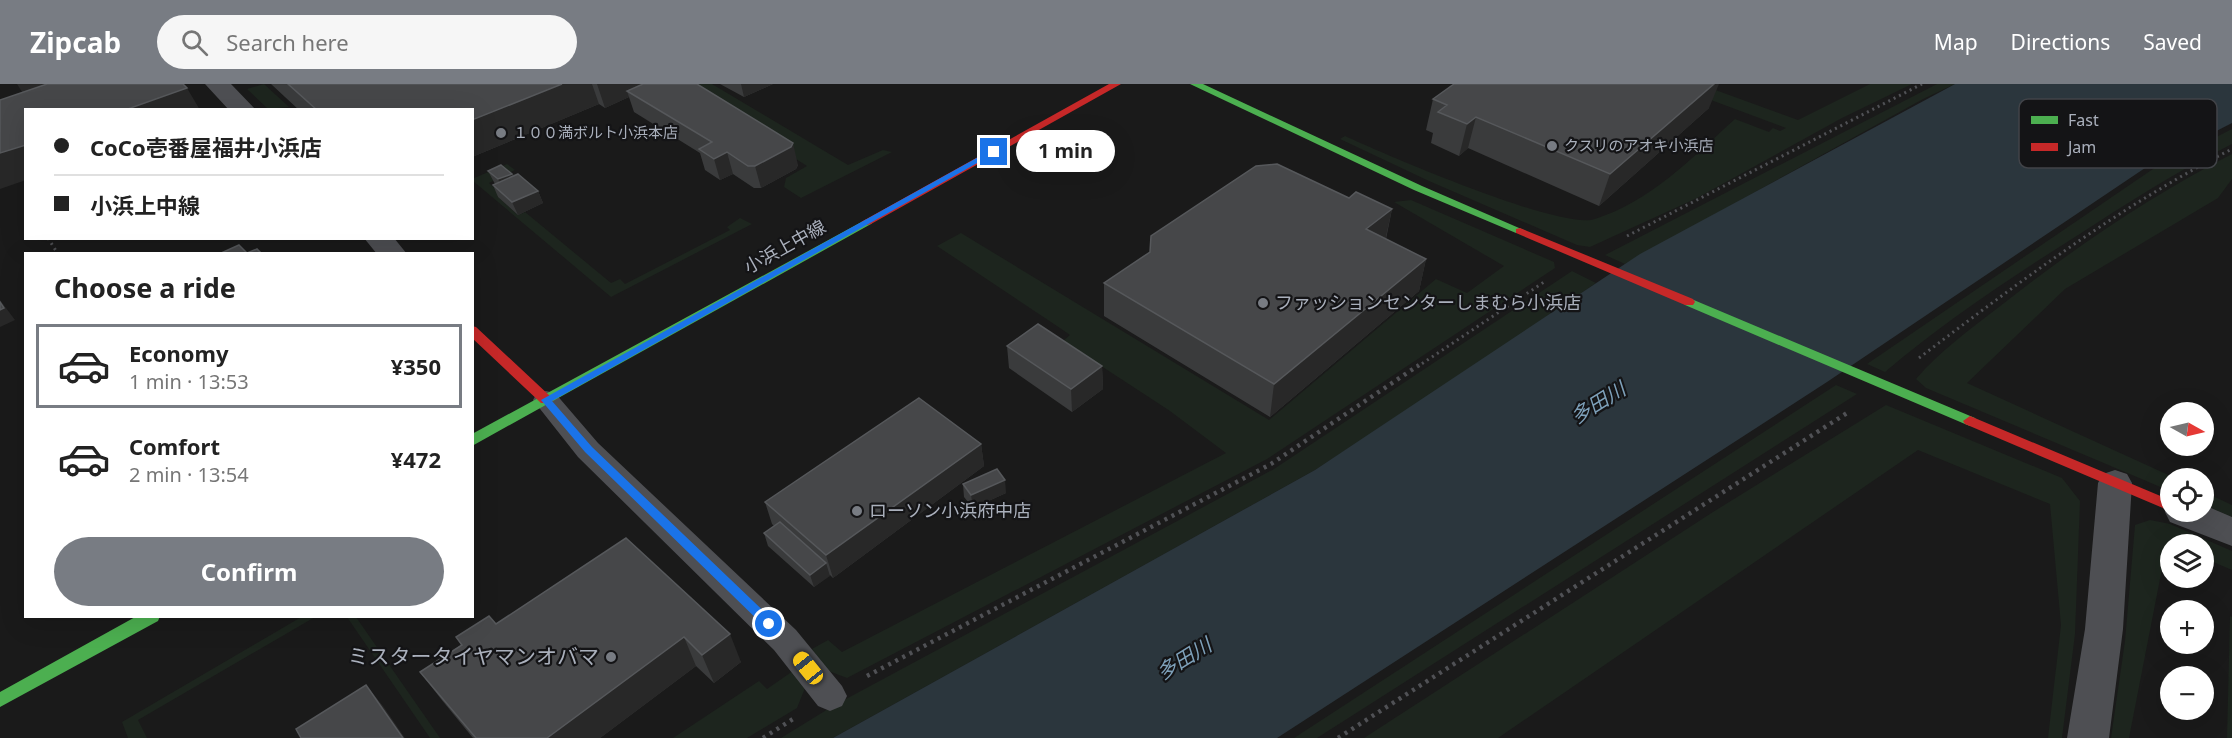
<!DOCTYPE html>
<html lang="en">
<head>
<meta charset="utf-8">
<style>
  body { margin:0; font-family:"Noto Sans","Noto Sans JP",sans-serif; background:#f6f6f6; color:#222; height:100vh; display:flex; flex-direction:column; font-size:22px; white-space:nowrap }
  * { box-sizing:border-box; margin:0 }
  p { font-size:20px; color:#767676 }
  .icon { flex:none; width:33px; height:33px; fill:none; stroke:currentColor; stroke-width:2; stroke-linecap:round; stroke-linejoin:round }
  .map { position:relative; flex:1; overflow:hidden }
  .side { position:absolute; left:24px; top:168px; width:450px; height:366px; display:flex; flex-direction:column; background:#fff; border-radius:0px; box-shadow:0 6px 24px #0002 }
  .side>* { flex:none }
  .top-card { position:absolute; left:24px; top:24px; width:450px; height:132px; border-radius:0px; box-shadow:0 6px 24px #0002; display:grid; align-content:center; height:132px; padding:0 30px; background:#fff }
  .needle { width:39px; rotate:98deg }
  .buttons { position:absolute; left:2160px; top:318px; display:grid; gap:12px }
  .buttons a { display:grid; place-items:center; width:54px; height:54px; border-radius:50%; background:#fff; box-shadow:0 6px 24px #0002; font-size:30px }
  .end { position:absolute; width:27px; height:27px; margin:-14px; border:8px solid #1a73e8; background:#fff; box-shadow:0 0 0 3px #fff }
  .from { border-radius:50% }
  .bubble { position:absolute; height:42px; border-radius:21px; background:#fff; box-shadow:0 6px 24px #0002; font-size:20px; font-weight:700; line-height:42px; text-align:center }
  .car { position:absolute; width:18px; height:36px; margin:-18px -9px; border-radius:8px; box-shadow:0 0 4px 2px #0007; background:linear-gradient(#f5c518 24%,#345 0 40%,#f5c518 0 76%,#345 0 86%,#f5c518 0) }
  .top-card b { display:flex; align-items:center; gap:21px; height:57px; font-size:22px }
  .top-card b+b { border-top:2px solid #e0e0e0 }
  .top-card i { width:15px; height:15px; background:#222 }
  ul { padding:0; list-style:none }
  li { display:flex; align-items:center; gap:18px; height:84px; margin:0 12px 9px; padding:0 18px; border:3px solid transparent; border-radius:0px }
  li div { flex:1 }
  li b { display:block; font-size:22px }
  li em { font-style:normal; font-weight:700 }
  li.active { border-color:#787c83 }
  li>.icon { width:54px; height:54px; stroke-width:1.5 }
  h2 { padding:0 30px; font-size:27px; line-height:72px }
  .action { display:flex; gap:12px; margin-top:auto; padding:12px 30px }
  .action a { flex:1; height:69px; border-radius:36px; background:#787c83; color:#fff; font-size:24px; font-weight:700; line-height:69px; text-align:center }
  header { display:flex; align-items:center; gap:36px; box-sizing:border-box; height:84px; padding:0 30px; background:#787c83; color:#fff }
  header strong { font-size:28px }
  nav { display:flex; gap:33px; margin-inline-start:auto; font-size:21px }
  .search { width:420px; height:54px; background:#f6f6f6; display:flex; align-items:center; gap:15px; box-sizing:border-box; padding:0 21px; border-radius:33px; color:#767676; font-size:22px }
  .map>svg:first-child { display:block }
</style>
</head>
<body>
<header>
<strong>Zipcab</strong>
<div class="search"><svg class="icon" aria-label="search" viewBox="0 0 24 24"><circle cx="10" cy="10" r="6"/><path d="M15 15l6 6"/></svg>Search here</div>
<nav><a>Map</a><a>Directions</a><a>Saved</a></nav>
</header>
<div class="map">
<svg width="2232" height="654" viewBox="0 0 2232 654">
  <rect width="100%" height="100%" fill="#1a1a1a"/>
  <path fill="#1d251e" d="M264,0L289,23L268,25L247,5Z
    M679,0H712L848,81L883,66L892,68L801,114L784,103L786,94L807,82Z
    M1668,0H1699L1798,36L1870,0H1912L1842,34L1697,114L1590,163L1577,161L1429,97L1340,55L1345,52C1384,70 1562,147 1595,135C1651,117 1692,74 1735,35L1769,48L1773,44L1780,47L1786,44Z
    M1937,0H1955L1923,15L1625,180L1605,171Z
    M2232,45V60C2177,87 2126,120 2075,153C2010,194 1944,238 1885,288L1867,280L2153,85Z
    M2232,70V95L2218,114L2065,205L1967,299L2175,394H2170V407L1926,304L1916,295C1940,267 1969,246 1999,223C2071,166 2150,112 2232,70Z
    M507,80L515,86L489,99L501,110L497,112L518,131L525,128L611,199L620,195L625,200L730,146L727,143L740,134L752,140L611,213L473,97L472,95Z
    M1411,116L1554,178L1555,184L1267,375L847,594L826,586L812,565L828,556L842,568L1226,369L1170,327L1063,257L1070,251L1060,244L937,162L961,149L1269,336L1436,195L1467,209L1504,182L1394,118Z
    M1572,187L1596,199L1456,295L1315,386L833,654H781L833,622L1274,385Z
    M1836,301L1857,310L1317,654H1294Z
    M1886,321L2062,394L2080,417L2075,550L2062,654H2048L2061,541L2050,420L1918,366L1498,654H1364L1713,428Z
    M2204,408L2232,421V433L2204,421Z
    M2150,436L2170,440L2232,467V486L2204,474V460L2167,459L2129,654H2111L2125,557L2135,441Z
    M303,532L315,533L138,636L147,654H128L122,638Z
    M2230,532L2232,533V654H2227Z
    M347,533H356L440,654H430Z
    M793,587L805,604L797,624L747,654H673L759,597L767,605Z"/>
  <path fill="#2b363d" d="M1955,0H2232V39L2148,82L1827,298L1277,654H833L1315,386L1640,170Z"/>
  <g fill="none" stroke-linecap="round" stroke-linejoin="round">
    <path stroke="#505155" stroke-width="3" stroke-dasharray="2 4" stroke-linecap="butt" d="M1627,152L1922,0
      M48,154L58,170
      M1919,274C2019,198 2120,122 2232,65
      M1417,283L1544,198"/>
    <path stroke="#505155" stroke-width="4.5" stroke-dasharray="3 5" stroke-linecap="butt" d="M867,592L1271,380L1419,281
      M763,654L793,635
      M1338,654L1847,329"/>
    <path fill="#4e4f53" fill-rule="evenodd" d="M546,307L555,309L598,359L796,546L842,602L847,612L842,622L830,627L818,622L774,566L578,373L533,316L537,309Z"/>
    <path fill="#4e4f53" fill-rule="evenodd" d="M205,0H231L256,26H229Z
      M364,154H394L407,170H377Z
      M2115,386L2127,390L2132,399L2123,545L2109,654H2067L2085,545L2098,399L2103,390Z
      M2170,418V428H2204V421L2232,433V462L2170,438L2165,428Z"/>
    <path fill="#4caf50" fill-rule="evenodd" d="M1190,0H1203L1422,102L1526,147L1524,149H1516L1414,106Z
      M867,135L873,138L871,140L472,362V350Z
      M1689,214L1975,334L1977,337L1970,342L1965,340L1685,221L1683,218L1685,215Z
      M137,532H160L158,537L0,623V608Z"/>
    <path fill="#c62828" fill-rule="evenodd" d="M1109,0H1121L871,140L867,141L861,138Z
      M1520,144L1693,215L1695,218L1693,221H1685L1516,149V145Z
      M472,242L476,243L551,313L553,316L551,319H541L472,254Z
      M1970,332L2170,416V427L1965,340L1963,337Z"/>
  </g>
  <path fill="#3a3b3c" d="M271,0H697L798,81L796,85L761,104H754L733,90L720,96L705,86L700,69L634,28L629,13L605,24L599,20L472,73V26H299Z
    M720,0H773L744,13Z
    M1433,15L1709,24L1599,122L1468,64L1459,72L1431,59L1433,49L1426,46Z
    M488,87L512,90L513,92L538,107L543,119L518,131L498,113L493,101L495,100Z
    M1349,114L1392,125L1386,155L1426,175L1419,207L1270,333L1104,232V199L1150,168Z
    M1007,262L1102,282L1103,305L1072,328L1009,284Z
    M981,360L984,382L833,494L830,491L814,503L768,462L764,449L774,442L772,440L765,418Z
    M963,400L1006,409L973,424L964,413Z
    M626,454L741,578L714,599L696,582L600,654H473L441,615L420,588L461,561L456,553L496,540Z"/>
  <path fill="#282828" d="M17,0H56L24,11Z
    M562,0H592L599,20L472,73V36Z
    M597,0H660L627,7L629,13L605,24Z
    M741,0H773L744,13Z
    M1714,0H1719L1709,24L1599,122L1610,90Z
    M187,4L200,26H125Z
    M1476,33L1468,64L1459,72L1467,40Z
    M793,59L798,81L796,85L761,104L755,82Z
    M26,61V96L0,105V69Z
    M727,68L733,90L720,96L714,75Z
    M512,90L517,102L503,108L498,95Z
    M538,107L543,119L518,131L512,118Z
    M1392,125L1385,157L1366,145Z
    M1426,175L1419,207L1270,333L1274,300Z
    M0,216L15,236L0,243Z
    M1102,282L1103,305L1072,328L1071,305Z
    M981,360L984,382L833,494L826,471Z
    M1005,396L1006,409L973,424L971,411Z
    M826,479L830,492L814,503L810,491Z
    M730,550L741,578L714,599L702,571Z
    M684,553L696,582L600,654H547Z
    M366,601L383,622L405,654H403Z"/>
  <path fill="#464749" stroke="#56585b" stroke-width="1.5" d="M47,0H183L187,4L125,26H26V61L0,69V16Z
    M288,0H562L472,36V26H317Z
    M643,0H697L793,59L791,63L755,82H748L727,68L714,75L699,65L712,58L627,7Z
    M1454,0H1714L1610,90L1476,33L1467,40L1438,28L1447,21L1433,15Z
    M1277,80L1349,114L1356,108L1392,125L1366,145L1426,175L1274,300L1104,199L1150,168L1151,152L1256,82Z
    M501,81L512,90L498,95L488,87Z
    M518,90L538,107L512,118L493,101Z
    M239,161L247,169L257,165L262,170H219Z
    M0,218L4,224L0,226Z
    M1038,240L1102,282L1071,305L1007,262Z
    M919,314L981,360L826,471L765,418Z
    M997,385L1005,396L971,411L963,400Z
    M780,438L826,479L810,491L764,449Z
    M626,454L730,550L702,571L684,553L547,654H476L420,588L462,561L456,553L489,532L496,540Z
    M366,601L403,654H301L296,645Z"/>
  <path fill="#1a73e8" d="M991,66L997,68L552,317L592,363L773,536V543H765L585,368L541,316Z"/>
  <g fill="#787c83" stroke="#141416" stroke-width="2">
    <circle cx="501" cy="49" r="6"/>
    <circle cx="1552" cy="62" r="6"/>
    <circle cx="1263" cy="219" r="6"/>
    <circle cx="857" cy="427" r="6"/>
    <circle cx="611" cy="573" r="6"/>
  </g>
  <g text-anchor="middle" stroke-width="4.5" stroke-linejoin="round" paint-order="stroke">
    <g font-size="15" fill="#aab0bc" stroke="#141416" text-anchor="start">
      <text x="513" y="54">１００満ボルト小浜本店</text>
      <text x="1564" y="67">クスリのアオキ小浜店</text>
    </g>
    <g font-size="18" fill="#aab0bc" stroke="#141416">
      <text transform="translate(785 163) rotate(-29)" y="6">小浜上中線</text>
    </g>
    <g font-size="18" fill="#aab0bc" stroke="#141416" text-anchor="start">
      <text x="1275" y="225">ファッションセンターしまむら小浜店</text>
      <text x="869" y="433">ローソン小浜府中店</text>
    </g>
    <g font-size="20" font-style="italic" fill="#7ea1ba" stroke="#141416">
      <text transform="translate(1598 319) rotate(-32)" y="7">多田川</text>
      <text transform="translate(1184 575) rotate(-32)" y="7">多田川</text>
    </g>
    <g font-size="21" fill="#aab0bc" stroke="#141416" text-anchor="end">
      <text x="599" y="580">ミスタータイヤマンオバマ</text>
    </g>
  </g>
  <rect x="2019" y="15" width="198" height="69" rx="9" fill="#141416" stroke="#414348" stroke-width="1.5"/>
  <rect x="2031" y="32" width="27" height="8" fill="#4caf50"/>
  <rect x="2031" y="59" width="27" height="8" fill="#c62828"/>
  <g font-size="16" fill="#aab0bc">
    <text x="2068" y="42">Fast</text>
    <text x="2068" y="69">Jam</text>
  </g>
</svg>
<div class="buttons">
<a><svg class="needle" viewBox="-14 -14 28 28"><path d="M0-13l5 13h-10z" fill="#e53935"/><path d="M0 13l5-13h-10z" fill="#767676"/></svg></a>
<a><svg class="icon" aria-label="locate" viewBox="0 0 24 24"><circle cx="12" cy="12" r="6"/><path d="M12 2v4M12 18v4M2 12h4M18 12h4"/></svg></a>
<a><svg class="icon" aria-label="layers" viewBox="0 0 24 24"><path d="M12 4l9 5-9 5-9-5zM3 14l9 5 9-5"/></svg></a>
<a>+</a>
<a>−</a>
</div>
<i class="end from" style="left:769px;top:540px"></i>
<i class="end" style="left:994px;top:68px"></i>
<div class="bubble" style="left:1016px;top:46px;width:99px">1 min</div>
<i class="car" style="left:808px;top:584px;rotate:321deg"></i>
<div class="top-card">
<b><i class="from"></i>CoCo壱番屋福井小浜店</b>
<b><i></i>小浜上中線</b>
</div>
<section class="side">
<h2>Choose a ride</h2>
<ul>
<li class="active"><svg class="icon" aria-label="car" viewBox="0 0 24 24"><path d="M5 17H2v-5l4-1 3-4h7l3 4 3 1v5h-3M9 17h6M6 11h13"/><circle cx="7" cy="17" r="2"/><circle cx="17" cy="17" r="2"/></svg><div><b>Economy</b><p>1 min · 13:53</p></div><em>¥350</em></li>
<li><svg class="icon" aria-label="car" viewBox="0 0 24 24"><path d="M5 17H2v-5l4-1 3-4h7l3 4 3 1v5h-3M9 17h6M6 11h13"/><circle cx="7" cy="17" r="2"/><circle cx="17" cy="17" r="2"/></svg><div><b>Comfort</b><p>2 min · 13:54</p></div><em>¥472</em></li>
</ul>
<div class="action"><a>Confirm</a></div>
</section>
</div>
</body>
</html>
